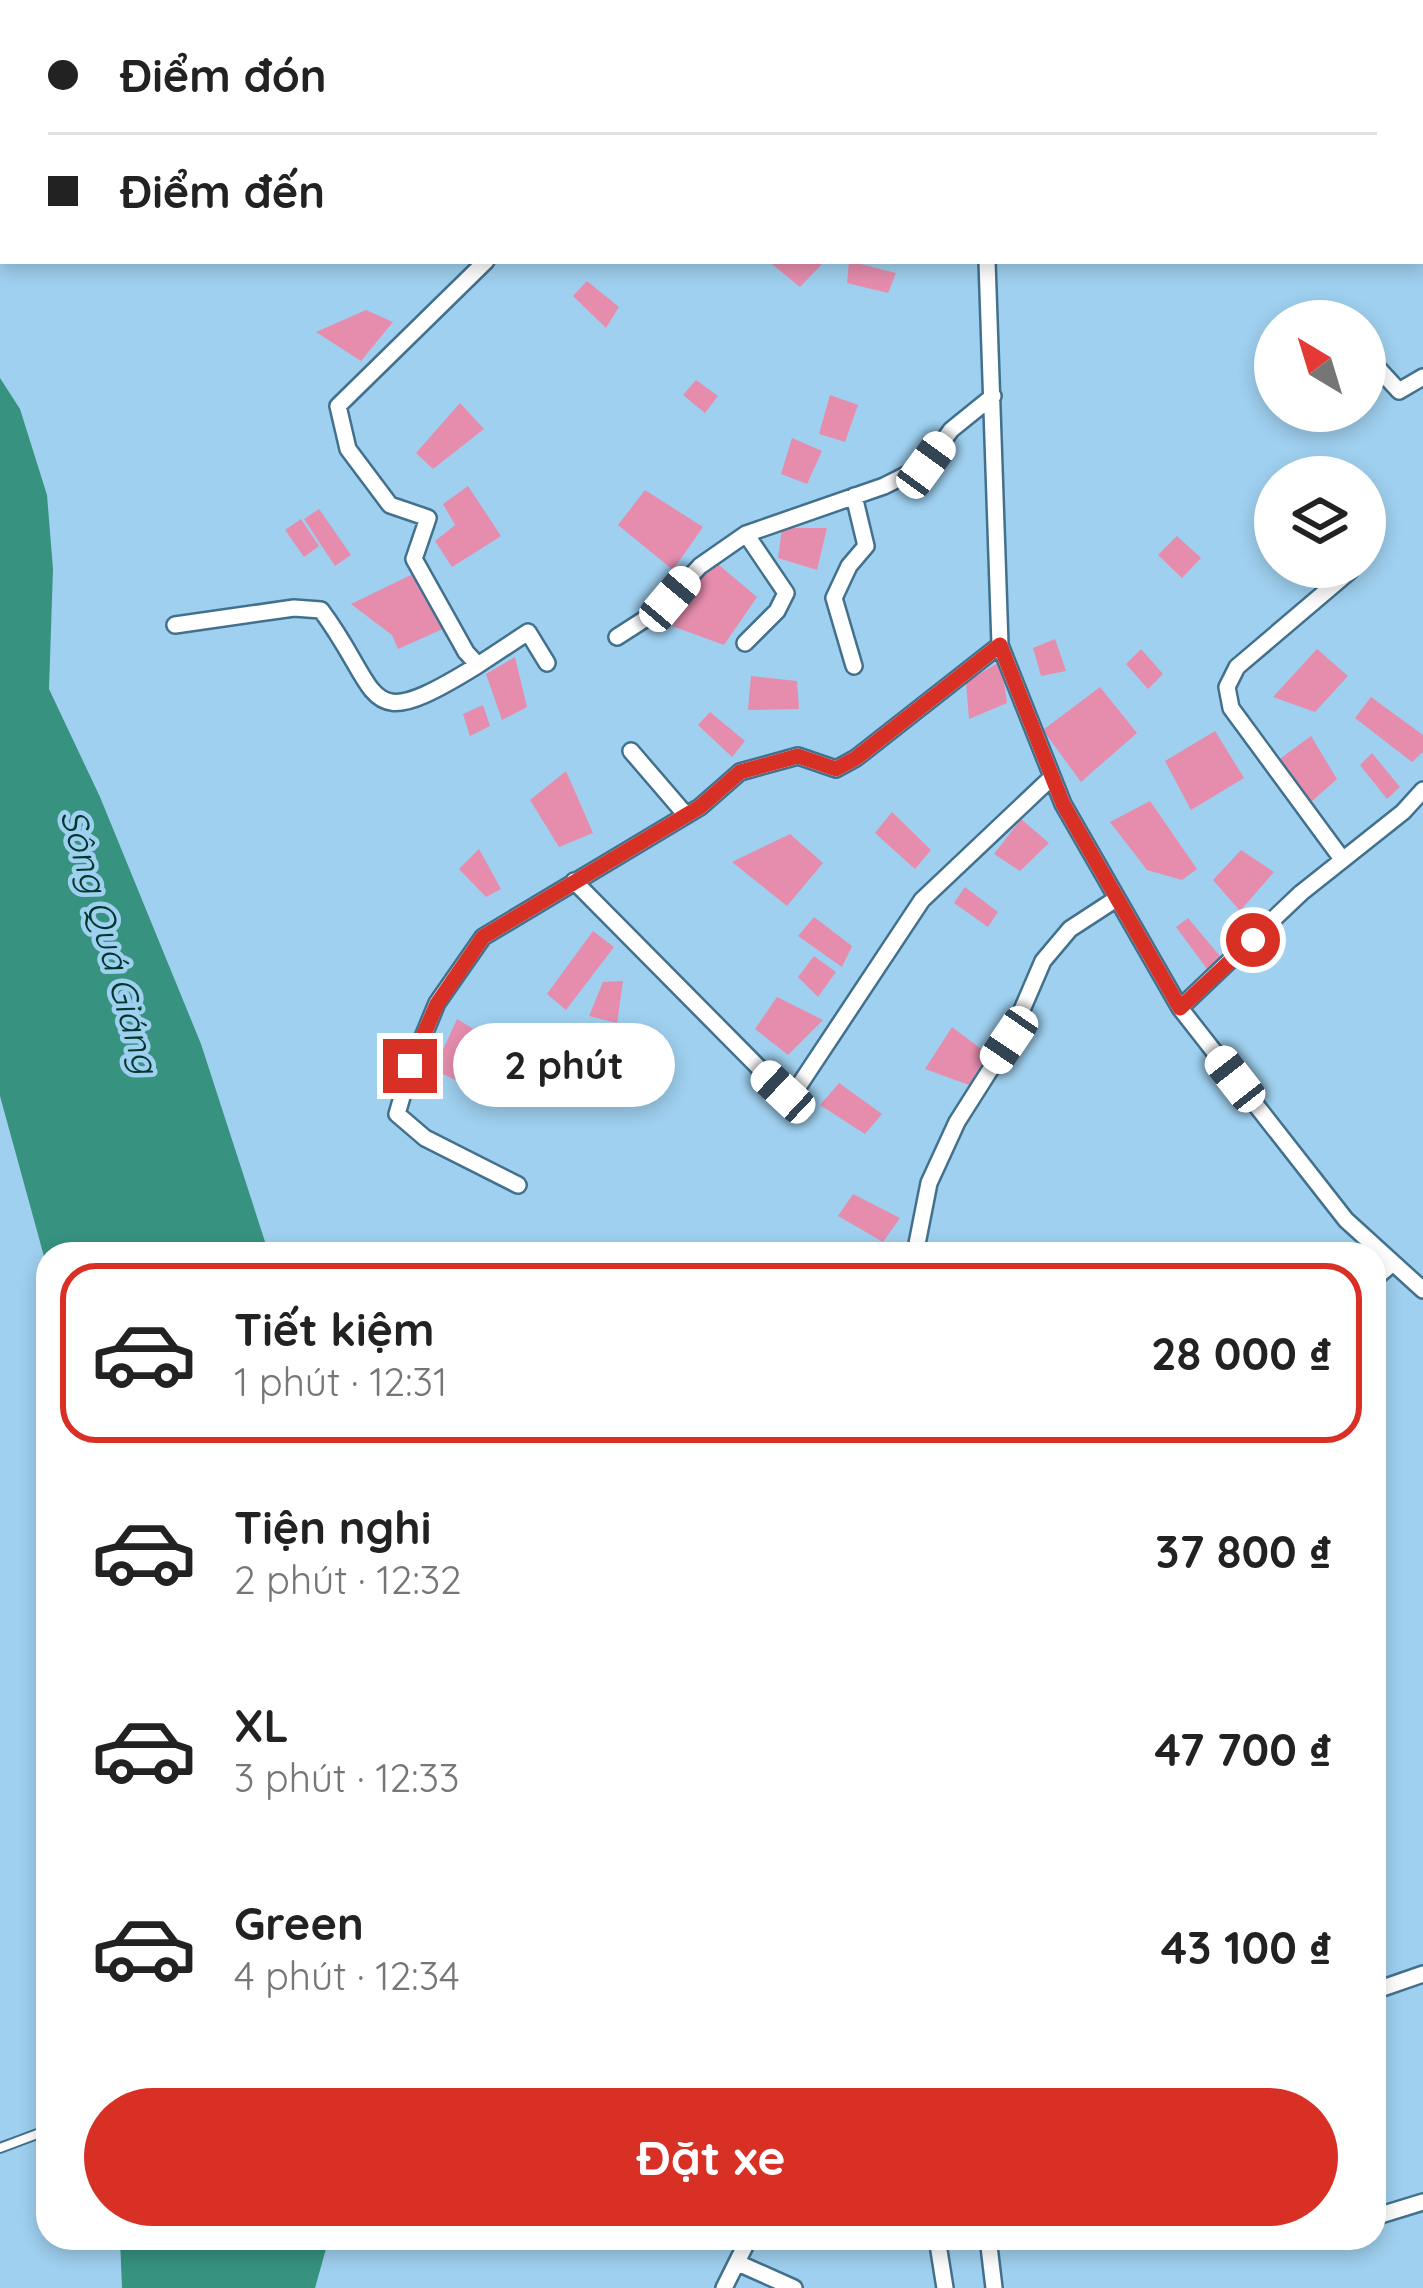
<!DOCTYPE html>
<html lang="vi">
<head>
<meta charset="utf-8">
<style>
  body { margin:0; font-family:Quicksand,sans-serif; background:#f2f2f2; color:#222; height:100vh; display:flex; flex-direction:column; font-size:45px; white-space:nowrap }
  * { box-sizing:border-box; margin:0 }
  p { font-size:39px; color:#767676 }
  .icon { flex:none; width:66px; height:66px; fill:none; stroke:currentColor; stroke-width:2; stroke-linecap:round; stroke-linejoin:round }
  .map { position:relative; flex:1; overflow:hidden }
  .drawer { position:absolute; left:36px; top:1242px; width:1350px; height:1008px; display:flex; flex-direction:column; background:#fff; border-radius:36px; box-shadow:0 6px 18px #0003 }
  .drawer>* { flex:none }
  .hud { position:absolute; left:0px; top:0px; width:1425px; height:264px; box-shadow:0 6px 18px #0003; display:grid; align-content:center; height:264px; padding:0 48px; background:#fff }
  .needle { width:78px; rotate:322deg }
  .fabs { position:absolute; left:1254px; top:300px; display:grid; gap:24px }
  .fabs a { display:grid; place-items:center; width:132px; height:132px; border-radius:50%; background:#fff; box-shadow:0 6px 18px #0003; font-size:60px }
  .end { position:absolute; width:54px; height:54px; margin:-27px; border:15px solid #d93025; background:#fff; box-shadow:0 0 0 6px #fff }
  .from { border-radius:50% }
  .bubble { position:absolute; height:84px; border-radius:42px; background:#fff; box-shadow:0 6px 18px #0003; font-size:39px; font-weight:800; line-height:84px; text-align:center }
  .car { position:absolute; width:36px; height:72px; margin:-36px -18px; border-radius:15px; box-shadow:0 0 9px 3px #0007; background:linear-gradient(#fff 24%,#345 0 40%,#fff 0 76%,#345 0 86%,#fff 0) }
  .hud b { display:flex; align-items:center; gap:42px; height:114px; font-size:45px }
  .hud b+b { border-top:3px solid #e0e0e0 }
  .hud i { width:30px; height:30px; background:#222 }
  ul { padding:21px 0 0; list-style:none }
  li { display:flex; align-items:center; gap:36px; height:180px; margin:0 24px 18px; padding:0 24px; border:6px solid transparent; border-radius:36px }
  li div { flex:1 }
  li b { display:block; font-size:45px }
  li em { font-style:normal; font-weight:800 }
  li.active { border-color:#d93025 }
  li>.icon { width:108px; height:108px; stroke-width:1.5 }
  .primary-button { display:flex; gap:24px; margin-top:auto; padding:24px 48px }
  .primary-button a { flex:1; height:138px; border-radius:72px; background:#d93025; color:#fff; font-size:48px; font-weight:800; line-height:138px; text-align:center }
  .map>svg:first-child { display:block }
</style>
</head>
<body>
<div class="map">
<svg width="1423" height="2288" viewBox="0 0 1423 2288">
  <rect width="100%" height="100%" fill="#9fd0ef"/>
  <path fill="#37927f" d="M0,378L20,409L47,495L53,569L49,689L100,797L201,1044L269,1254H48V1271L0,1096Z
    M120,2238H329L315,2288H122Z"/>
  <path fill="#e68dae" d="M768,261H825L800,287Z
    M849,261L896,273L888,293L847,283Z
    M587,281L619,307L606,328L573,296Z
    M366,310L393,322L361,361L316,332Z
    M696,380L718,396L705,413L683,395Z
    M830,395L858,405L845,442L819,434Z
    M460,403L484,429L433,469L416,453Z
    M792,438L822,451L807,484L781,474Z
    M468,486L501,536L452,567L435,541L455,525L443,504Z
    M645,490L703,527L673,570L618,525Z
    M319,509L351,555L335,566L304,519Z
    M301,519L319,546L304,557L285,530Z
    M782,528H827L817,570L778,558Z
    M1177,536L1201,558L1182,578L1158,555Z
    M713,560L757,597L724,645L672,626Z
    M415,573L445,628L398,649L392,635L351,604Z
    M1055,639L1066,671L1041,676L1033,648Z
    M1141,649L1163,674L1148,689L1126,664Z
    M1317,649L1348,676L1315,712L1273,697Z
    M515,657L527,707L502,720L486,674Z
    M1001,661L1007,703L969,719L966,682Z
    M751,676L797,681L799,709L748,710Z
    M1100,687L1137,733L1081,782L1043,730Z
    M1371,697L1423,735V752L1412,762L1355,718Z
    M483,705L490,726L470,736L463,714Z
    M710,712L745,741L732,757L698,725Z
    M1215,731L1244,778L1191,810L1165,761Z
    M1311,736L1337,779L1310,803L1277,761Z
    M1372,753L1400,787L1387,799L1360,765Z
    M566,771L593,833L559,847L530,800Z
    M1150,801L1197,869L1182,880L1147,870L1110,822Z
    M892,812L931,850L915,869L875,833Z
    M1021,819L1049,843L1020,871L994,854Z
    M790,834L823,863L787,906L732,862Z
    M479,849L501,889L486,897L459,869Z
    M1241,850L1274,872L1240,911L1213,880Z
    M965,887L998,912L988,927L954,903Z
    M814,917L852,946L842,967L798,936Z
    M1188,918L1224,961L1210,973L1176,927Z
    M593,931L614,947L566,1010L547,994Z
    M814,956L836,972L818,997L798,977Z
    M623,981L617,1023L589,1016L603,982Z
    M777,997L823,1020L788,1055L755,1029Z
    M457,1019L525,1060L508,1090L473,1088L434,1070Z
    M952,1027L988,1054L969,1085L925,1069Z
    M839,1083L882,1114L865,1134L820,1105Z
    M853,1194L900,1218L883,1242L838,1216Z"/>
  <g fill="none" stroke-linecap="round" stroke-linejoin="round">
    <g stroke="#42718d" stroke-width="12">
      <path id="service" d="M0,2148L48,2130"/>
    </g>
    <g stroke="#42718d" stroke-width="20">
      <path id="minor" d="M186,0L187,3
        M697,0L700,3
        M1344,0L1348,3
        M1120,3L1122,0
        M1422,49H1423
        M486,261L338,406L348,449L390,505L428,518L414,559L466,652L478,665L528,632L547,663
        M987,261L1000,645L1063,804L1180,1008L1346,1220L1423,1290
        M1365,354L1399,391L1423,377
        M854,496L866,546L849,566L834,598L854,666
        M175,625L294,608L321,610C385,696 360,738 478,665
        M617,637L659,610L700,566L746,534L884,486L926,465L951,430L993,396
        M745,643L777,611L786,593L746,534
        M631,751L686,815
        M1342,859L1231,708L1227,687L1237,667L1350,571
        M574,881L783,1092L800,1084L922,900L1052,777
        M1180,1008L1301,893L1403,812L1423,790
        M518,1185L425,1138L397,1114L411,1066L437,1003L483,937L700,807L740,772L798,756L836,769L856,758L1000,645
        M915,1254L929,1183L957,1122L1009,1040L1043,961L1070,929L1116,899
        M1374,1279L1393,1263
        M1374,1991L1423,1974
        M1374,2217L1423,2202
        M937,2238L945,2288
        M988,2238L994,2288
        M738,2263L794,2288
        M724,2288L749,2238"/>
    </g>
    <use href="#service" stroke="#fff" stroke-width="8"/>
    <use href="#minor" stroke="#fff" stroke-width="15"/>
  </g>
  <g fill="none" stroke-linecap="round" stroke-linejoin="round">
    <path stroke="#d93025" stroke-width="15" d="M410,1066L437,1004L483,937L700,807L740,772L798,756L836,769L856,758L1000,645L1063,804L1180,1008L1253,940"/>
  </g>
  <g text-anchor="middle" stroke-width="9" stroke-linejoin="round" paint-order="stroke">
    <g font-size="36" font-style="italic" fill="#00382e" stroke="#9fd0ef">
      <text transform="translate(110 941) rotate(74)" y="13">Sông Quá Giáng</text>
    </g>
  </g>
</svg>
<div class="fabs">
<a><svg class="needle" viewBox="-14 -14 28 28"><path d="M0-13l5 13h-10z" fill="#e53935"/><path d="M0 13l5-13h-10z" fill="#767676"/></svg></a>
<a><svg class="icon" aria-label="layers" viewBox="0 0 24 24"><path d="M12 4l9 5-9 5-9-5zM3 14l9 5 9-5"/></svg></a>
</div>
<i class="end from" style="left:1253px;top:940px"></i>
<i class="end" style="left:410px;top:1066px"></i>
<div class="bubble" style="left:453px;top:1023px;width:222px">2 phút</div>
<i class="car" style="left:926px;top:465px;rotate:36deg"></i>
<i class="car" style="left:670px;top:599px;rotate:40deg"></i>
<i class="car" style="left:1009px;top:1040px;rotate:214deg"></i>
<i class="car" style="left:1235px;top:1079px;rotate:322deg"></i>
<i class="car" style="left:783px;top:1092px;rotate:313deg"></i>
<div class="hud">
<b><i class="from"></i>Điểm đón</b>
<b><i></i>Điểm đến</b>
</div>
<section class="drawer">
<ul>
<li class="active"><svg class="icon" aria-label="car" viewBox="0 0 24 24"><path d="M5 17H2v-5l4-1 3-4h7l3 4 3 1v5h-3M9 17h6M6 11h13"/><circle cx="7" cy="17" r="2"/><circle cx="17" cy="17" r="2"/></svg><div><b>Tiết kiệm</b><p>1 phút · 12:31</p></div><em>28 000 ₫</em></li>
<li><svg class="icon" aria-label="car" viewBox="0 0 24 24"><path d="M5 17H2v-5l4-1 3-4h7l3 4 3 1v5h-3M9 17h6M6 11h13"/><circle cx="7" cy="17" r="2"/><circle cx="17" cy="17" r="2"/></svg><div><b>Tiện nghi</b><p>2 phút · 12:32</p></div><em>37 800 ₫</em></li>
<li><svg class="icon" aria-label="car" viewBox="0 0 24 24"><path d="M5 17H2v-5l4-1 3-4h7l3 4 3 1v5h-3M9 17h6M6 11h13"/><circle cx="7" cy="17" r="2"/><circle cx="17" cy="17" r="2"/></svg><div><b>XL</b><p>3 phút · 12:33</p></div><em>47 700 ₫</em></li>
<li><svg class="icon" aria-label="car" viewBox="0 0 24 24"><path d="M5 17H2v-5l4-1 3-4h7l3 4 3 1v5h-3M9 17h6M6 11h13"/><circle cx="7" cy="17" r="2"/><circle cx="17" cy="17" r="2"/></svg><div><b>Green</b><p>4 phút · 12:34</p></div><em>43 100 ₫</em></li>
</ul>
<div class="primary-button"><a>Đặt xe</a></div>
</section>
</div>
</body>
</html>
